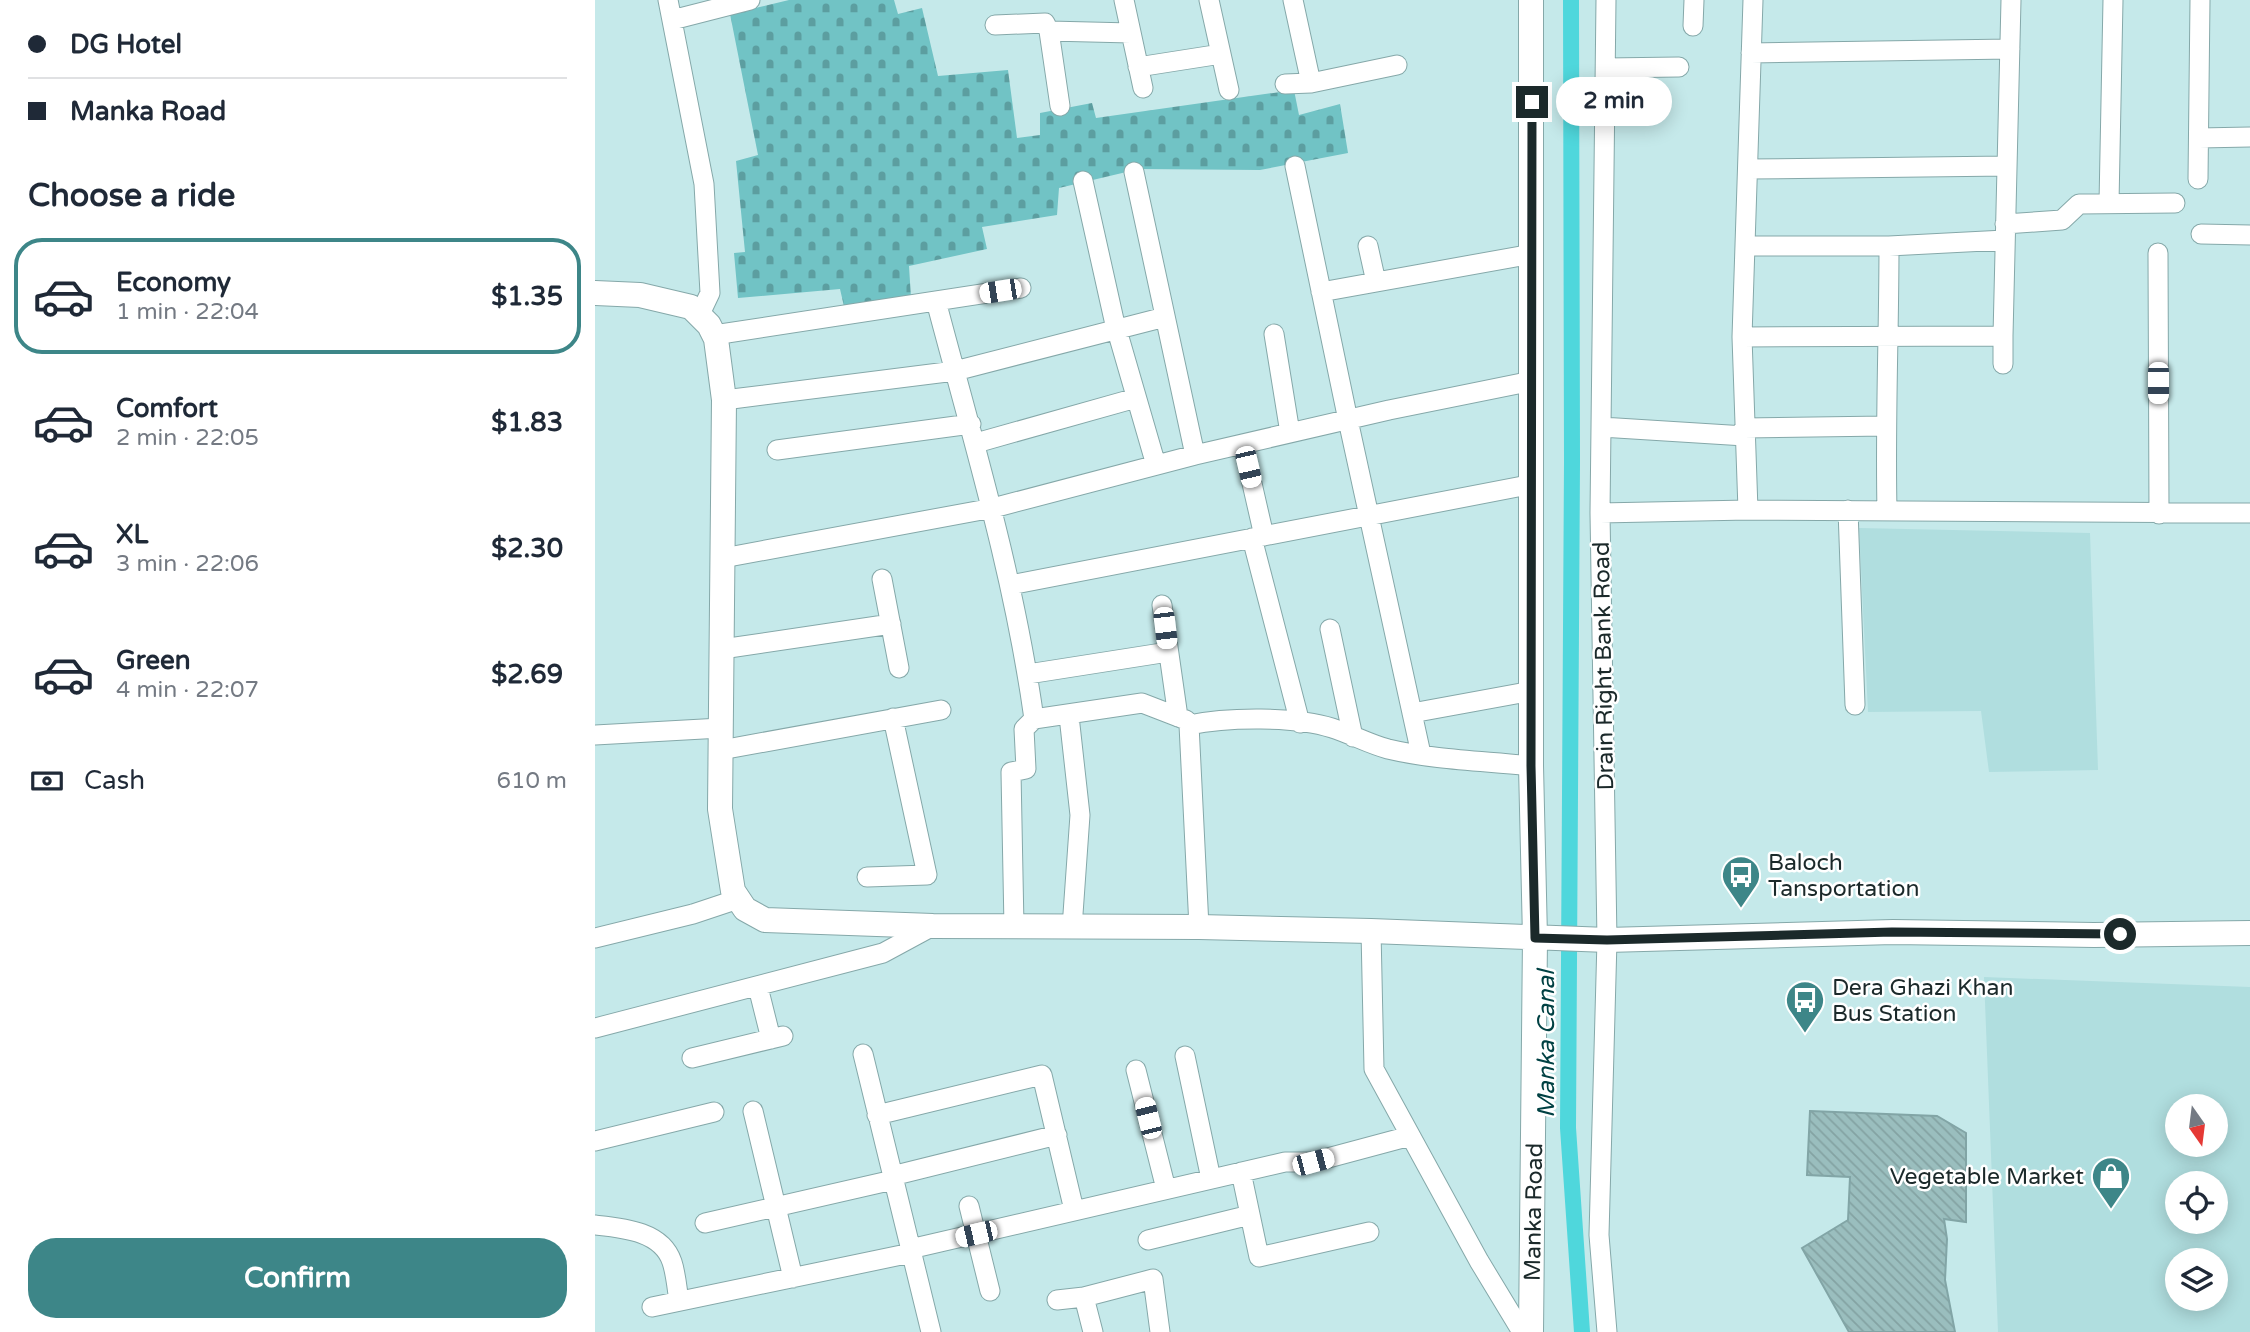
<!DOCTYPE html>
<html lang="en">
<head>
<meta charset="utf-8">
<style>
  body { margin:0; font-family:"Varela Round",sans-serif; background:#f2f2f3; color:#1f2937; height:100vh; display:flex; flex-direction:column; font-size:26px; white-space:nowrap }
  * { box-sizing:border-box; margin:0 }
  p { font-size:23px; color:#747a83 }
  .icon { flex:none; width:38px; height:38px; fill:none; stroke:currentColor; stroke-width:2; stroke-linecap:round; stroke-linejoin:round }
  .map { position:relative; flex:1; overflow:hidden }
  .sheet { display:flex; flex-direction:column; background:#fff; width:595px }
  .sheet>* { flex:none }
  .hud { display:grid; align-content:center; height:154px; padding:0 28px; background:#fff }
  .needle { width:46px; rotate:166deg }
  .controls { position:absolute; left:1570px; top:1094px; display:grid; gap:14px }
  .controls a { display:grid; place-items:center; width:63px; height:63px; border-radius:50%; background:#fff; box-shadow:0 4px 18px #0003; font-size:35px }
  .end { position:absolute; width:32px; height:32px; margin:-16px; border:9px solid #1b292a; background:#fff; box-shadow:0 0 0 4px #fff }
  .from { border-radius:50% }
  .bubble { position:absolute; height:49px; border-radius:24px; background:#fff; box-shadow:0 4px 18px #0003; font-size:23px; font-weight:700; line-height:49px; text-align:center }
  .car { position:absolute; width:21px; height:42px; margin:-21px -10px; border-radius:9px; box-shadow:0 0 5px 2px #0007; background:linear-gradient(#fff 24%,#345 0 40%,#fff 0 76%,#345 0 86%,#fff 0) }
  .hud b { display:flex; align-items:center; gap:24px; height:66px; font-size:26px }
  .hud b+b { border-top:2px solid #e0e1e3 }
  .hud i { width:18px; height:18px; background:#1f2937 }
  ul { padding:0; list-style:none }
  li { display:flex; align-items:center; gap:21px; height:116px; margin:0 14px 10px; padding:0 14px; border:4px solid transparent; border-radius:28px }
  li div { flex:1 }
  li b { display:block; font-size:26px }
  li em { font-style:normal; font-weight:700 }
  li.current { border-color:#3d8688 }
  li>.icon { width:63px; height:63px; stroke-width:1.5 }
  h2 { padding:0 28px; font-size:32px; line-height:84px }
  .pay { display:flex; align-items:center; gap:18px; height:77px; padding:0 28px; font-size:26px }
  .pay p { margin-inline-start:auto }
  .button { display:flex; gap:14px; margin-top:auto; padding:14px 28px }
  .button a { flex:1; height:80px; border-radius:28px; background:#3d8688; color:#fff; font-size:28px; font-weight:700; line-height:80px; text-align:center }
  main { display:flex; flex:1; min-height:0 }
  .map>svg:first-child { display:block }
</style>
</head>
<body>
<main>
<section class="sheet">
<div class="hud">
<b><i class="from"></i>DG Hotel</b>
<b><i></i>Manka Road</b>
</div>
<h2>Choose a ride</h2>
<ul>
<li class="current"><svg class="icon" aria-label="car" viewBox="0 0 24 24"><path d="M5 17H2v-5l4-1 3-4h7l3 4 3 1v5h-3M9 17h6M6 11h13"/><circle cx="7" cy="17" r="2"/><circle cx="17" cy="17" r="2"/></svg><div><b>Economy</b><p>1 min · 22:04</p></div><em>$1.35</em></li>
<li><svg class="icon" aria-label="car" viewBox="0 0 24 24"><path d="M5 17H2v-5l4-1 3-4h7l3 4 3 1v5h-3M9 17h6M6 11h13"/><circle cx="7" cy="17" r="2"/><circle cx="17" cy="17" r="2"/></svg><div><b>Comfort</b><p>2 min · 22:05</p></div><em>$1.83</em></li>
<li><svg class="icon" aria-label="car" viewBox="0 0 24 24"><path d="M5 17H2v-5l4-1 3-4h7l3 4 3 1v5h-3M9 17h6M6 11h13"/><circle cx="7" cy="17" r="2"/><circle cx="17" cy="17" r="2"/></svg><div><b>XL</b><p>3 min · 22:06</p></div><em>$2.30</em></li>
<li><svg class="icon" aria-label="car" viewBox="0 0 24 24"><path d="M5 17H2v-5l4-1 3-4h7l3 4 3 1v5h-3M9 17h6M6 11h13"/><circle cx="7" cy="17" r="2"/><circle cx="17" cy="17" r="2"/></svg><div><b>Green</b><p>4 min · 22:07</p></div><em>$2.69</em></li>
</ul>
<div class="pay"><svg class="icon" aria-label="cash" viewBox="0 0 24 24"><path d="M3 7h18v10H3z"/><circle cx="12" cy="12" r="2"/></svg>Cash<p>610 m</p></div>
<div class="button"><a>Confirm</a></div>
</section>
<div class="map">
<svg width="1655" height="1332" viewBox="0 0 1655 1332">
  <defs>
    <pattern id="cemetery-stones" width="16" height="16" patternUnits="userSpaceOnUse" patternTransform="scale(1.75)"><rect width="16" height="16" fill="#71c3c5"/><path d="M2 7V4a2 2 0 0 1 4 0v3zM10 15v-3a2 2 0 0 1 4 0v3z" fill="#5c9ea0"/></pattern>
    <pattern id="building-back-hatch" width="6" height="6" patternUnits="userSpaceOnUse" patternTransform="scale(1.75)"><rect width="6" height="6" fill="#9abebe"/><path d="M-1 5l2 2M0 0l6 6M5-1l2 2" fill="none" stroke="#84a3a3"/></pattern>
  </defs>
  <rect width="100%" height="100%" fill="#c5e9ea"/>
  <path fill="#b0dedf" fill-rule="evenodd" d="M1264,528L1495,533L1503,770L1394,772L1386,711L1273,712Z
    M1389,977L1655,987V1332H1403ZM1582,1106H1620V1144H1582ZM1582,1183H1620V1222H1582ZM1582,1260H1620V1298H1582Z"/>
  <path fill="url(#cemetery-stones)" d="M194,0H299L303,14L327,8L343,76L413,70L422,138L445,135V113L497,103L501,118L699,90L704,115L745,104L753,153L665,170L544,169L464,188L462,215L387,227L392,249L314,266L316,298L251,315L245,289L143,298L139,253L150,252L141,161L163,155L135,14Z"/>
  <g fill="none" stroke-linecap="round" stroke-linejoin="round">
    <path stroke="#4fd7dc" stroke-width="16" d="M976,0L977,462L973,1128L987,1332"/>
  </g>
  <path fill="url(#building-back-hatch)" stroke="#82a5a6" stroke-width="2" d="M1215,1111L1342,1116L1371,1133V1222L1349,1219L1352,1239L1350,1280L1360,1332H1254L1207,1248L1253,1220L1255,1177L1212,1175Z"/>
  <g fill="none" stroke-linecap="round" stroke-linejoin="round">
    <g stroke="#85a8a9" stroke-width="21">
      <path id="minor" d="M73,0L109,184L115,293L105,314
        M529,0L548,88
        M614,0L634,90
        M698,0L716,83
        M1011,0L1005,513L1012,940L1004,1235L1012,1332
        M77,20L155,0
        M400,25L450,23L454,31L536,33
        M1098,26L1099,0
        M454,31L465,106
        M1156,53L1415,49
        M543,67L626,54
        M1011,68L1084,67
        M690,84L716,83L802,65
        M1604,138L1655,137
        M700,166L753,420L826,754
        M1153,169L1412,166
        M539,172L600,455
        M1603,179L1605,0
        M488,181L519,320L561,465
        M1514,203L1518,0
        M1410,224L1467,220L1484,204L1580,203
        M1606,234L1655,235
        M773,246L781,282
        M1151,246H1294L1410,240
        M1563,253L1564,514
        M726,292L937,254
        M341,301C378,441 419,575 439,719
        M679,334L695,433
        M119,335L426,288
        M1408,336V364
        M1147,337L1408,336L1416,0
        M129,400L360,371L570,317
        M1006,427L1150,436
        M1149,428L1290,426
        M381,443L541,398
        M648,444L669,536
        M182,450L376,424
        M1153,510L1147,337L1158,0
        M1253,510L1260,705
        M1292,510C1290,422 1294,334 1294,246
        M1005,513L1153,510L1655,513
        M657,538L705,723
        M128,558L398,508L600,455L794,410L937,381
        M287,579L304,668
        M415,585L938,484
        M567,605L583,717
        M735,629L758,737
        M127,649L296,624
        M433,674L573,652
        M817,713L937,691
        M474,716L485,815L477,928
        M594,725C632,717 700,716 737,728C756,734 774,744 793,749C839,760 889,761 936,766
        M0,735L126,728
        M126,750L346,710
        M272,877L332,875L298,718
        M419,927L416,772L431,769L429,729L439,719L547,703L591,720L594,725L604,927
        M776,931L779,1069L884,1261L927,1332
        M0,938L98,914L143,899
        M163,987L176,1039
        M0,1028L288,953L338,926
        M268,1054L336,1332
        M590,1056L616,1179
        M97,1058L188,1036
        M541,1070L571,1189
        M158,1111L198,1278
        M282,1115L447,1075L479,1210
        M0,1141L119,1112
        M646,1172L664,1257L774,1232
        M297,1176L462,1135
        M374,1206L395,1291
        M110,1223L298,1180
        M0,1225C28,1228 67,1231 77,1262C81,1274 82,1289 84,1301
        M553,1240L655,1215
        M315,1249L690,1162H718L815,1136
        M489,1297L498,1332
        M462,1300L489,1297L558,1279L565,1332
        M57,1307L316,1253"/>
    </g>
    <g stroke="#85a8a9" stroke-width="26">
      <path id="major" d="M0,293L45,295L96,307L114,325L121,339L129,400L125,809L138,891L150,909L170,920L338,926L604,927L776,931L1012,940L1298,932L1499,935L1655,933
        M936,1332L940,938L936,766V0"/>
    </g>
    <use href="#minor" stroke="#fff" stroke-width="19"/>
    <use href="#major" stroke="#fff" stroke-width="24"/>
  </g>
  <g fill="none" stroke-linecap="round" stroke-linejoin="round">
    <path stroke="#1b292a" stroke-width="9" d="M937,102L936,766L940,938L1012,940L1297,932L1525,934"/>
  </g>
  <defs>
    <g id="bus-pin" transform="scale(2.0125)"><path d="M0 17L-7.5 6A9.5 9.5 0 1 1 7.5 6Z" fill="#3d8688" stroke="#fff"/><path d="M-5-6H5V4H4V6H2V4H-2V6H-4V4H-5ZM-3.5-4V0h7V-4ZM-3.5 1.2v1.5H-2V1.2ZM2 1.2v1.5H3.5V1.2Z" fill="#fff"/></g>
    <g id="shop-pin" transform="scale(2.0125)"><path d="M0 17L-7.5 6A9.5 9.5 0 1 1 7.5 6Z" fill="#3d8688" stroke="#fff"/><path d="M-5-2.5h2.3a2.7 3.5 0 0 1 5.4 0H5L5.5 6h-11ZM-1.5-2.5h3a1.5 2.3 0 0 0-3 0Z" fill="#fff"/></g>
  </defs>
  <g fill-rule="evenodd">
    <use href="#bus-pin" x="1146" y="875"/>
    <use href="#bus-pin" x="1210" y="1000"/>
    <use href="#shop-pin" x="1516" y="1176"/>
  </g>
  <g text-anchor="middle" stroke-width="5" stroke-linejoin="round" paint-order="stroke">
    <g font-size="23" fill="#1b292a" stroke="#fff">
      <text transform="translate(1008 666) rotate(-91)" y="8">Drain Right Bank Road</text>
      <text transform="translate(938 1212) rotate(-89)" y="8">Manka Road</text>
    </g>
    <g font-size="23" fill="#1b292a" stroke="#fff" text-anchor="start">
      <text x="1173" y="870">Baloch<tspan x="1173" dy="26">Tansportation</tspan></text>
      <text x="1237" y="995">Dera Ghazi Khan<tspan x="1237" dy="26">Bus Station</tspan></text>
      <text x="1489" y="1184" text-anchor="end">Vegetable Market</text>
    </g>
    <g font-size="24" font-style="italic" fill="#004143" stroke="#fff">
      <text transform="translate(951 1044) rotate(-90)" y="8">Manka Canal</text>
    </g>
  </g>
</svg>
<div class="controls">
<a><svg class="needle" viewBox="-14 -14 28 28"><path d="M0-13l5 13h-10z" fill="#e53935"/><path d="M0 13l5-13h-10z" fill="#747a83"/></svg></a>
<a><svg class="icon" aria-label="locate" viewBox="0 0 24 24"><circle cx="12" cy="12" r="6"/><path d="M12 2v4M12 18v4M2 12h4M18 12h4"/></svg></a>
<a><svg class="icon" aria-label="layers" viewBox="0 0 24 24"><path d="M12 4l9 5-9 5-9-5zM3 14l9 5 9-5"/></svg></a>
</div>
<i class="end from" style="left:1525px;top:934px"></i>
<i class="end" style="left:937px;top:102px"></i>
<div class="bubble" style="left:961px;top:77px;width:116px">2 min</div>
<i class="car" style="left:405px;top:291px;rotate:261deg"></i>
<i class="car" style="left:1563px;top:383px;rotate:180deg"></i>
<i class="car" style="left:653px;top:467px;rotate:167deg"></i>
<i class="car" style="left:570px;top:628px;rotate:173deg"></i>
<i class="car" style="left:553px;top:1118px;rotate:346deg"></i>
<i class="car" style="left:718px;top:1162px;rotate:75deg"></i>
<i class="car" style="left:381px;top:1234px;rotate:257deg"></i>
</div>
</main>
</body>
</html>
